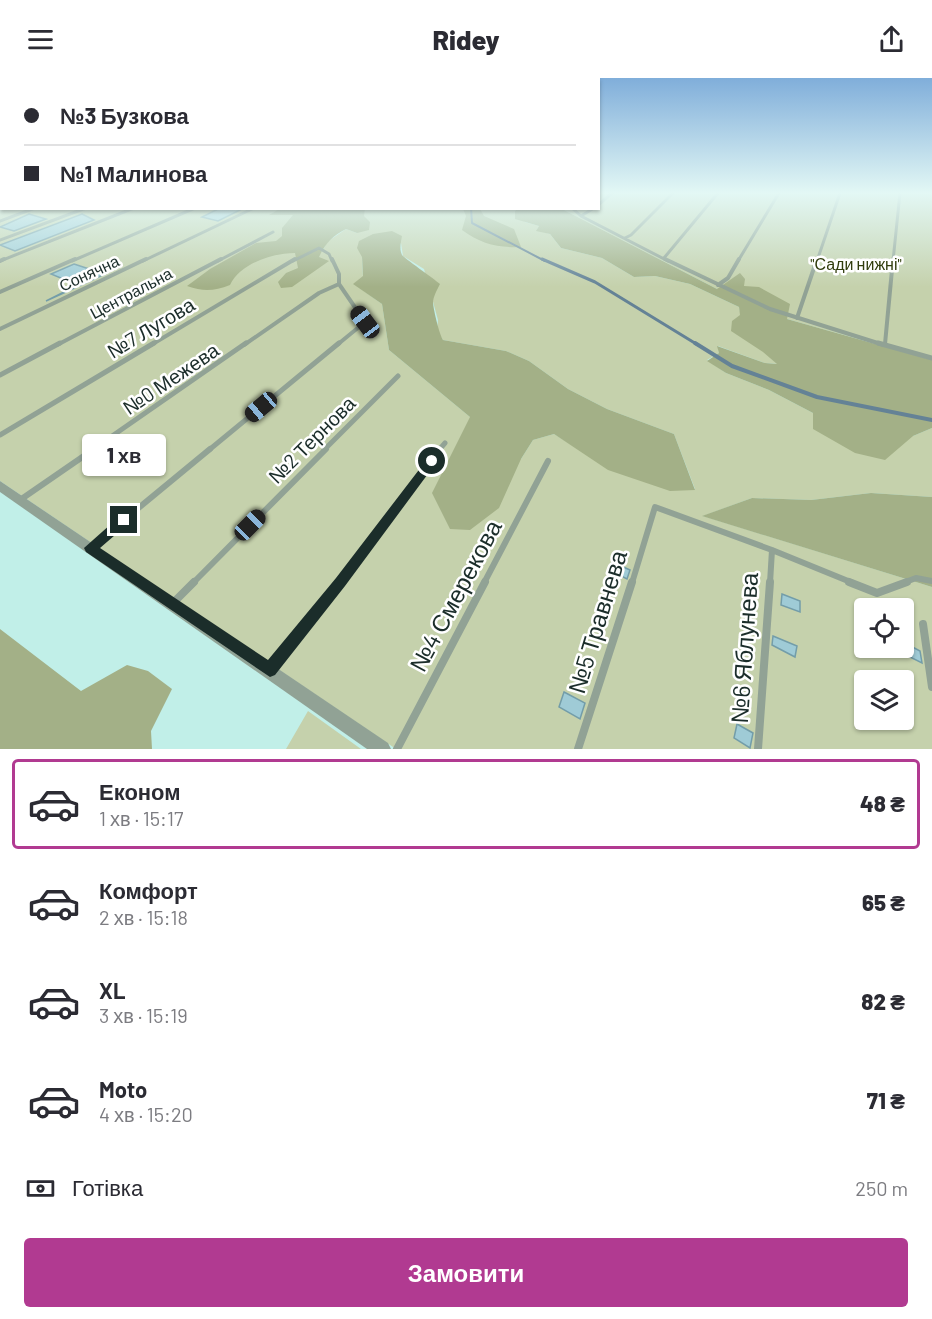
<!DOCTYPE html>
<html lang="uk">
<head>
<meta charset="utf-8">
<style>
  body { margin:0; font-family:Barlow,sans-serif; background:#f2f2f3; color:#2b2b33; height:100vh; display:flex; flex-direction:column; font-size:22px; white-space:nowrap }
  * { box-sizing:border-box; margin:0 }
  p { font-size:20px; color:#7c7c81 }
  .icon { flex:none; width:33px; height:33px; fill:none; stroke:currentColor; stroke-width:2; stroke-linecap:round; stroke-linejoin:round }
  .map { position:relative; height:671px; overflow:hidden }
  .panel { display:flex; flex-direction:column; background:#fff; flex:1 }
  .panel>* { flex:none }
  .top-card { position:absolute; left:0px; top:0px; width:600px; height:132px; box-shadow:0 2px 4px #0004; display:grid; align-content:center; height:132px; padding:0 24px; background:#fff }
  .buttons { position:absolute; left:854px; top:520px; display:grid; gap:12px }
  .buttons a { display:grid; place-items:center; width:60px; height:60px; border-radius:6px; background:#fff; box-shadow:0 2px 4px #0004; font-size:30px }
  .end { position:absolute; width:27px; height:27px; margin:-14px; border:8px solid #1b2d2a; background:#fff; box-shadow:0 0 0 3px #fff }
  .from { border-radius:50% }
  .bubble { position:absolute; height:42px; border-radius:6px; background:#fff; box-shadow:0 2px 4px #0004; font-size:20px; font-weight:800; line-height:42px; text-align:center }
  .car { position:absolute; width:18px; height:36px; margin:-18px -9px; border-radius:8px; box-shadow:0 0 4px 2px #0007; background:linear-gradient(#222 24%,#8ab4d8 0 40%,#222 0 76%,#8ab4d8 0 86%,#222 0) }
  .top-card b { display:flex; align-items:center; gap:21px; height:57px; font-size:22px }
  .top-card b+b { border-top:2px solid #e1e1e2 }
  .top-card i { width:15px; height:15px; background:#2b2b33 }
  ul { padding:10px 0 0; list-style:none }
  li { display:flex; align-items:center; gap:18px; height:90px; margin:0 12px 9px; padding:0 12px; border:3px solid transparent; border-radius:6px }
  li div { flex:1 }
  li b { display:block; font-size:22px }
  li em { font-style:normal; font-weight:800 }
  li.current { border-color:#b13a91 }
  li>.icon { width:54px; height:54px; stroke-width:1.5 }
  .pay { display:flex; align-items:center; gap:15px; height:66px; padding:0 24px; font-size:22px }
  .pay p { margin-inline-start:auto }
  .button { display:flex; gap:12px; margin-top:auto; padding:12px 24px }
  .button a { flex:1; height:69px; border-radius:6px; background:#b13a91; color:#fff; font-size:24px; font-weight:800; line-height:69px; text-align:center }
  header { display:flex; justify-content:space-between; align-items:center; height:78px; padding:0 24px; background:#fff; font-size:27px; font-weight:800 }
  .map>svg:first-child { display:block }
</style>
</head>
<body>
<header><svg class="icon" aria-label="menu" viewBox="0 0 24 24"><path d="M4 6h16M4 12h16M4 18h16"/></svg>Ridey<svg class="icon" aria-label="share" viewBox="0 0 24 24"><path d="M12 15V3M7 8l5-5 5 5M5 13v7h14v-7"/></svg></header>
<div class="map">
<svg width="932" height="671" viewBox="0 0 932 671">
  <rect width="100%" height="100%" fill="#c1efe8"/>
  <path fill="#c5d1ac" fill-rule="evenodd" d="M0,115L2,130L292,131L293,137L322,174L327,164L346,151L357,155L365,131H517L515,133L525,144L539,148L537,152L550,156L561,170L602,180L634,199L655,198L690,206L739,229C742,250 762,273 778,286L765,285L718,268L719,275L707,282L726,295L769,312L813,335L913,358L932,350V419L871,415L811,422L752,420L703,438L932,509V671H396L0,403ZM401,165L403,178L424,191L438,242L437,253L443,262L506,273L529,283L568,311L607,331L674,356L695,411L580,372L554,356L533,362L521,381L389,272L382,226L354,206L363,199L362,179ZM864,531H903V570H864ZM864,603H903V642H864Z
    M599,115H932V282L787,241L717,211L562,131L598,130Z
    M308,633L361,671H286Z"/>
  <path fill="#a3b087" d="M281,130L365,131L364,138L370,144L369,152L357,155L346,151C333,158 326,164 319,179L329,183L292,209L281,210L278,204L286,195L298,190L295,175C272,175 240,186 230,207C214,213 204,214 187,208L210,191L256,165L276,163L282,158V150L293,137H269Z
    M463,131H480L484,138L514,151L521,169C498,170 481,166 462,152L466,138Z
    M517,131H562L717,211L740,195L745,201L744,208L759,209L790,226L787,241L932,282V350L913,358L885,382L855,375L813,351V335L769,312L726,295L707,283L719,275L717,268L765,285L777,286L763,274L731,253L732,243L740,237L739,229L690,206L655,198L634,199L602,180L561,170L550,156L536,153L539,148L515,141V133Z
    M392,153L402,158C401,164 399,171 402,177C404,180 433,200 440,206C437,212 433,219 433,225C434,234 439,255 443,262L506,273L529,283L568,311L607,331L674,356L695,412L670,413L608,392L554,356L533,362L521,381L499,430L470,452L450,451L432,415L470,339L389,272L382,226L353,206L363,198L362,179L357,170L359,163L373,156Z
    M871,415L932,419V509L702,438L752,420L811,422Z
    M0,551L81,613L127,587L148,593L172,611L151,653L152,671H0Z"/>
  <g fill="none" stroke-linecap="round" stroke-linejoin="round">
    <path stroke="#648296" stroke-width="2" d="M471,130L472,145L545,183"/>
    <path stroke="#648296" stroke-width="3" d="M542,181L595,204L698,267"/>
    <path stroke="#648296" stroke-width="4" d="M695,265L732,288L817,319L932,342"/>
  </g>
  <path fill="#9fcbd6" stroke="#739da9" stroke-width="1.5" d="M220,130H244L218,143L202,139Z
    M29,136L46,141L14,153L0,149Z
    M82,136L94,142L15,173L0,167Z
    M74,186L105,196L46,223L78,207L51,196Z
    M612,484L630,492L627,501L609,492Z
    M782,516L800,523V534L781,527Z
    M773,558L797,568L795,579L772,567Z
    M905,565L920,573L922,585L904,576Z
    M564,614L585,625L580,641L559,629Z
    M737,646L753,655L750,670L734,660Z"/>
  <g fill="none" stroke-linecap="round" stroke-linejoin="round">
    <path stroke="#91a295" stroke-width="3" d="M598,127L612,115
      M572,130L581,138L668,183
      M581,138L594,130
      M0,143L35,130
      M625,160L631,157L673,115
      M0,162L86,130
      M664,180L718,115
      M0,183L134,130
      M72,183L195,130
      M143,183L254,130
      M218,183L273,154
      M293,183L319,170L329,176L332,183
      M738,183L779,115
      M817,183L840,115
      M893,183L900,115"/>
    <path stroke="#91a295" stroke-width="4" d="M332,181L339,196V206L365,244L337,267
      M665,181L770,231L884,267
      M0,183L4,181
      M718,207L728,200L739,181
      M0,214L75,181
      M797,240L817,181
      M0,251L146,181
      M885,266L893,181
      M57,267L221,181
      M151,267L295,181
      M244,267L319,215L339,206"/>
    <path stroke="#91a295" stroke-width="5" d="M878,265L932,280
      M0,297L60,265
      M0,357L154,265
      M92,372L246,265
      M209,372L339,265
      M324,372L398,298
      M439,372L445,365"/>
    <path stroke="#91a295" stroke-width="6" d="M20,422L94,371
      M90,470L210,371
      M193,505L326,371
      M339,505L440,371
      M484,505L548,383
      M632,505L655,429L772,472L853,505
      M770,505L772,472
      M903,505L916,500L932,503"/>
    <path stroke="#91a295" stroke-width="8" d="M849,504L877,515L907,504
      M172,526L194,504
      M923,546L932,609
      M270,592L340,504
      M397,671L485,504
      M578,671L632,504
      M758,671L770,504"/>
    <path fill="#91a295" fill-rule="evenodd" d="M0,403L388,665L391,671H367L0,414Z"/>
  </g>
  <linearGradient id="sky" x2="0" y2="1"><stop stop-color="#80aeda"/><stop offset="0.55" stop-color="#e3f8f5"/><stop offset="1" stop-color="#e3f8f5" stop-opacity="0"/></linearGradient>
  <rect width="932" height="209" fill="url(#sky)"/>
  <path fill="#1b2d2a" d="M432,379L436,380V385L345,508L275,597L270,599L86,474L84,470L120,438H129V445L100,470L268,582L336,500L428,380Z"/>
  <g text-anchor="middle" stroke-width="5" stroke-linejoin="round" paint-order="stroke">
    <g font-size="16" fill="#313d0d" stroke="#fff">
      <text x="856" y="192">"Сади нижні"</text>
    </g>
    <g font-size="16" fill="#1b2d2a" stroke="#fff">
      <text transform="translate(89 195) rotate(-25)" y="6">Сонячна</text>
      <text transform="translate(131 215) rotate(-28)" y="6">Центральна</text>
    </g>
    <g font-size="20" fill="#1b2d2a" stroke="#fff">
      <text transform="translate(151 250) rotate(-31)" y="7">№7 Лугова</text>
      <text transform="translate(171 301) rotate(-34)" y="7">№0 Межева</text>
      <text transform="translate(312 362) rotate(-45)" y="7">№2 Тернова</text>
    </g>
    <g font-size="24" fill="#1b2d2a" stroke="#fff">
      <text transform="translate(456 518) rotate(-62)" y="8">№4 Смерекова</text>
      <text transform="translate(598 544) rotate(-73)" y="8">№5 Травнева</text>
      <text transform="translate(745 570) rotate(-86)" y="8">№6 Яблунева</text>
    </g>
  </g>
</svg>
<div class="buttons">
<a><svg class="icon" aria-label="locate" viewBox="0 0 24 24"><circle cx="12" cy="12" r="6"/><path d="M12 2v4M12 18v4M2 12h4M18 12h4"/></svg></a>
<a><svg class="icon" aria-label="layers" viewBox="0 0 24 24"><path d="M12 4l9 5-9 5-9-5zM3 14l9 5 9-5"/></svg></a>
</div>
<i class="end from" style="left:432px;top:383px"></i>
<i class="end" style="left:124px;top:442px"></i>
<div class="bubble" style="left:82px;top:356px;width:84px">1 хв</div>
<i class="car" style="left:365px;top:244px;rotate:323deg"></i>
<i class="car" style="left:261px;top:329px;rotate:230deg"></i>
<i class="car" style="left:250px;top:447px;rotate:45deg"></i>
<div class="top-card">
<b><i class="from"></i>№3 Бузкова</b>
<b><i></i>№1 Малинова</b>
</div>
</div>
<section class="panel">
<ul>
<li class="current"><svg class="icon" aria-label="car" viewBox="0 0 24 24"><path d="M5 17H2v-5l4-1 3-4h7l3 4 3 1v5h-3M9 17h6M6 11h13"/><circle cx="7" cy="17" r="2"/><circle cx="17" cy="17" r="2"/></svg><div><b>Економ</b><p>1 хв · 15:17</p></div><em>48 ₴</em></li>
<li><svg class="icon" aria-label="car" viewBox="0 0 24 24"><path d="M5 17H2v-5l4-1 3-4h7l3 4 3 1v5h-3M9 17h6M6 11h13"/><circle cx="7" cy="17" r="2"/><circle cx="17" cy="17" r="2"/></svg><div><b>Комфорт</b><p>2 хв · 15:18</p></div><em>65 ₴</em></li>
<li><svg class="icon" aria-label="car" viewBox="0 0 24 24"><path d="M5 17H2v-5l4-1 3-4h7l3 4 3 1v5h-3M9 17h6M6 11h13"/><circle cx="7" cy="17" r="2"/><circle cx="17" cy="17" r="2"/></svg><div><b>XL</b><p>3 хв · 15:19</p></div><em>82 ₴</em></li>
<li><svg class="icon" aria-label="car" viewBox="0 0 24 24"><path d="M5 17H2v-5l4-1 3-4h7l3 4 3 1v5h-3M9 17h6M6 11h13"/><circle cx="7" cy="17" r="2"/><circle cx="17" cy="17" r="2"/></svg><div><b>Moto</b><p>4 хв · 15:20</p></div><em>71 ₴</em></li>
</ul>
<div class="pay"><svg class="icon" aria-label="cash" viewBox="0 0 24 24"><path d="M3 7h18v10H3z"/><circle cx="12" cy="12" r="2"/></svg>Готівка<p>250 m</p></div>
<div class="button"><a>Замовити</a></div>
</section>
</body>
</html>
